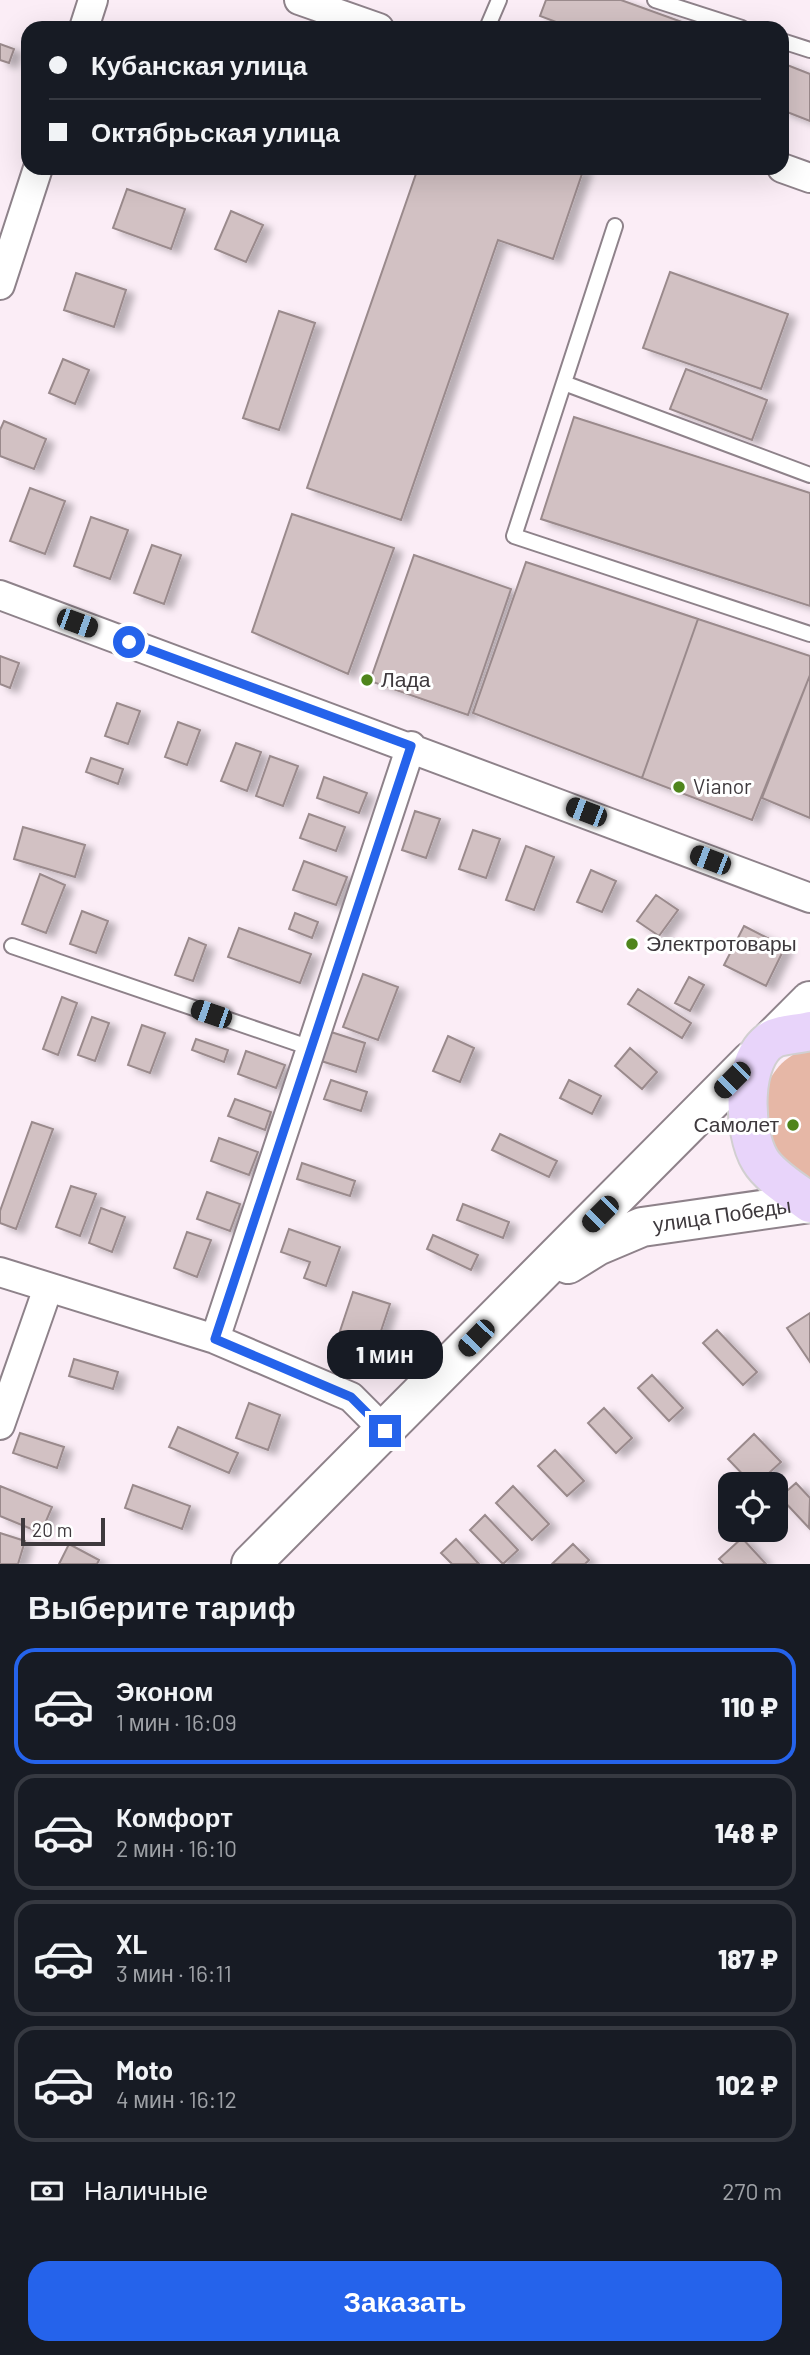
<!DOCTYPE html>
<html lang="ru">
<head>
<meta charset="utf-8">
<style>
  body { margin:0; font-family:Barlow,sans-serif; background:#20242c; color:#f1f3f6; height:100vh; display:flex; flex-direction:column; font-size:26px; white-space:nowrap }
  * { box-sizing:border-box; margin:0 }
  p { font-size:23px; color:#9ea1a6 }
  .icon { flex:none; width:38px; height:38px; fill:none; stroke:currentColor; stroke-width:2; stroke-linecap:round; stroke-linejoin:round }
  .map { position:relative; height:1564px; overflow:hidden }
  .side { display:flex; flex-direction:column; background:#171b24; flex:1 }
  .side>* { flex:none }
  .guide { position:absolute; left:21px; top:21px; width:768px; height:154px; border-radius:21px; box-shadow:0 7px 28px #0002; display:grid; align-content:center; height:154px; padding:0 28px; background:#171b24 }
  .buttons { position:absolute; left:718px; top:1472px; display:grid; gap:14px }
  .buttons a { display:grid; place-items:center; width:70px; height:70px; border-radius:14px; background:#171b24; box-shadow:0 7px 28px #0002; font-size:35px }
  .scale { position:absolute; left:21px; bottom:18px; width:84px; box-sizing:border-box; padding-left:7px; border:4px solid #3e393d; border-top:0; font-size:19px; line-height:24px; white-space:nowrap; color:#3e393d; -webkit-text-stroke:5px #fff; paint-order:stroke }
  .end { position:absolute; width:32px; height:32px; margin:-16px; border:9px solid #2563eb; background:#fff; box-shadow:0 0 0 4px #fff }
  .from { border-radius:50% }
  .bubble { position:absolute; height:49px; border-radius:21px; background:#171b24; box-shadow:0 7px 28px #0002; font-size:23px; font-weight:800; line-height:49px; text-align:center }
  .car { position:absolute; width:21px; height:42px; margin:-21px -10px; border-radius:9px; box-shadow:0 0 5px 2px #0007; background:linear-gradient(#222 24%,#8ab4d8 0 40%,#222 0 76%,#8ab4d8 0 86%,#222 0) }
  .guide b { display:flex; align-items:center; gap:24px; height:66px; font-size:26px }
  .guide b+b { border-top:2px solid #363941 }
  .guide i { width:18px; height:18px; background:#f1f3f6 }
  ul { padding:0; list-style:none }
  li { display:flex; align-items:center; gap:21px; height:116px; margin:0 14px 10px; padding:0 14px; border:4px solid #363941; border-radius:21px }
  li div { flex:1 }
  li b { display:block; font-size:26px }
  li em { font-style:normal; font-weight:800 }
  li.selected { border-color:#2563eb }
  li>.icon { width:63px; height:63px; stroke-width:1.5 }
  h2 { padding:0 28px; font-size:32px; line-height:84px }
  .pay { display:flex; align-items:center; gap:18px; height:77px; padding:0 28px; font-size:26px }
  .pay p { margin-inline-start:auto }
  .action { display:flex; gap:14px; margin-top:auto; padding:14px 28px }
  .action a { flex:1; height:80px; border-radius:21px; background:#2563eb; color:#fff; font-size:28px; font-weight:800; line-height:80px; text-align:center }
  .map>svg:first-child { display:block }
</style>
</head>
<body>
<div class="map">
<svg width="810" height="1564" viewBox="0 0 810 1564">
  <defs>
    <filter id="shadow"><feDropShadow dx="8" dy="4.5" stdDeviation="3.5" flood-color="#0004"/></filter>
  </defs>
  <rect width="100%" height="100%" fill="#fbedf6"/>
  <path fill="#e6b7a6" d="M810,1047V1178L778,1161L758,1107C769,1077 778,1058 810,1047Z"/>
  <path fill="#d2c1c3" stroke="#9a8a8c" stroke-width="2" filter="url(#shadow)" d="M546,0H621L693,26L572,28L540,16Z
    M0,44L14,49L9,63L0,60Z
    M782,63L810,74V121L782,110Z
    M418,168H584L553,259L498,240L401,520L307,488Z
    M127,189L185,209L171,249L113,228Z
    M231,211L263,225L246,262L215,249Z
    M670,272L788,314L761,389L643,348Z
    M76,273L126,290L114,327L64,310Z
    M279,311L315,323L279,430L243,418Z
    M63,359L89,370L75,404L49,393Z
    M686,369L767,400L752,440L670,409Z
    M574,417L810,493V606L541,519Z
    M4,421L46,439L34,469L0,456V430Z
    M30,488L65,501L45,554L10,541Z
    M292,514L394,548L348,674L252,632Z
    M91,517L128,530L110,579L74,566Z
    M152,545L181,555L164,604L134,593Z
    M414,555L511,589L468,715L370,681Z
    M526,562L698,619L642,778L473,713Z
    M698,619L810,656V675L752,820L642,778Z
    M0,656L19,663L10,688L0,684Z
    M810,675V818L762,798Z
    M117,703L140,711L128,744L105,736Z
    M178,722L200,730L187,765L165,757Z
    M236,743L261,752L247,791L221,781Z
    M270,756L298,766L283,806L256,796Z
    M91,758L123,769L118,784L86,772Z
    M324,777L367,793L359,813L317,798Z
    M415,811L440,819L426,858L402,850Z
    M309,814L345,827L336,851L300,838Z
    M23,827L85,845L75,877L14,859Z
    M473,830L500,839L486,878L459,869Z
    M526,846L554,857L534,910L506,900Z
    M304,861L347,877L336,905L293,890Z
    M591,870L616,881L602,912L577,902Z
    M40,874L65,885L46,933L22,924Z
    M656,895L678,910L659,936L637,921Z
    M82,911L108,921L96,953L70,944Z
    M295,913L318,922L312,938L289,929Z
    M744,926L785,947L766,986L724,965Z
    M239,928L311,954L300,983L228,957Z
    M189,938L206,945L193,981L175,975Z
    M363,974L398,987L378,1040L343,1027Z
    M689,977L704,985L690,1011L675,1003Z
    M638,989L691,1023L682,1038L628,1004Z
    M62,997L77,1003L58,1055L43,1049Z
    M92,1017L109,1023L95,1061L78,1055Z
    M142,1025L165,1033L150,1073L128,1065Z
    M328,1031L365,1043L356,1072L318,1060Z
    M448,1036L474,1048L460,1082L433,1071Z
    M196,1039L228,1050L224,1062L192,1050Z
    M630,1048L657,1072L642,1089L615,1066Z
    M246,1051L285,1065L276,1088L238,1074Z
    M331,1080L367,1092L361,1111L324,1099Z
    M569,1080L601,1096L592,1114L560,1098Z
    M235,1099L271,1112L265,1130L228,1116Z
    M32,1122L53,1129L16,1229L0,1223V1211Z
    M500,1134L557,1161L549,1177L492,1150Z
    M219,1138L258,1152L249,1175L211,1161Z
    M302,1163L355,1181L350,1196L297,1179Z
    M71,1186L96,1194L80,1236L56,1227Z
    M207,1192L240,1204L230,1231L197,1219Z
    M463,1204L509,1222L503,1238L457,1220Z
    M101,1208L125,1217L112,1252L89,1243Z
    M289,1229L340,1247L326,1286L304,1278L310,1262L281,1252Z
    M187,1232L211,1240L197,1277L174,1268Z
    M433,1235L478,1255L471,1270L427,1249Z
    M353,1292L390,1304L377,1343L340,1331Z
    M810,1313V1362L787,1328Z
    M717,1330L757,1372L743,1385L703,1343Z
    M74,1359L118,1372L113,1389L69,1376Z
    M652,1375L683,1408L669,1421L638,1388Z
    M249,1403L280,1415L268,1450L236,1438Z
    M604,1408L632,1438L616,1453L588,1423Z
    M178,1427L238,1453L229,1473L169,1447Z
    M20,1433L64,1447L57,1468L13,1453Z
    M754,1434L781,1462L757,1484H752L728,1459Z
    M555,1450L584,1481L567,1496L538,1466Z
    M796,1483L810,1498L809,1528L780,1497Z
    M133,1485L190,1506L182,1529L125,1508Z
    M0,1486L52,1507L41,1533L0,1516Z
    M513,1486L549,1524L532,1540L496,1503Z
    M485,1515L518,1550L503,1564L470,1530Z
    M0,1533L25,1541L18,1564H0Z
    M742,1538L766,1564H724L719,1559Z
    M456,1539L479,1564H452L441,1553Z
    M69,1544L99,1560L97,1564H59Z
    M573,1544L589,1560L585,1564H552Z"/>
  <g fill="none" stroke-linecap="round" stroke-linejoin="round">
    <g stroke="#8e828a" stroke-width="18">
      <path id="lane" d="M655,0L742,28
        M487,28L499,0
        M782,41L810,50
        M615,226L514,536L810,634
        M564,383L810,475
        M12,946L311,1048"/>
    </g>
    <g stroke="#8e828a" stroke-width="32">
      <path id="street" d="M299,0L379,28
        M84,28L93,0
        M782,168L810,178
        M0,285L38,168
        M0,595L810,898
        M0,1272L215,1339L351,1397L385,1431
        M215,1339L411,746
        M0,1425L48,1288"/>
    </g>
    <g stroke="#8e828a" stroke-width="42">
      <g id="secondary">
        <path d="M772,1039L810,1001"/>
        <path id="s1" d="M568,1264L597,1246L642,1227L810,1203"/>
        <path d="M251,1564L751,1061"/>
      </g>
    </g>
    <g stroke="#d1cfd0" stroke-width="42">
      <path id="primary" d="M810,1031C799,1034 782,1034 773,1039C740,1057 743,1132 760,1160C770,1177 795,1191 810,1203"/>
    </g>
    <use href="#lane" stroke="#fff" stroke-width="14"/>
    <use href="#street" stroke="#fff" stroke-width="28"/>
    <use href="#secondary" stroke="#fff" stroke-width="38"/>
    <use href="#primary" stroke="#e8d4fa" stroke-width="38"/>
  </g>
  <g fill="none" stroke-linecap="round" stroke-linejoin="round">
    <path stroke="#2563eb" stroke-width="9" d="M129,642L411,746L215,1339L351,1397L385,1431"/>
  </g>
  <g fill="#4f851c" stroke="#fff" stroke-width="2.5">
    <circle cx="367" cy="680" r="7"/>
    <circle cx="679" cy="787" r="7"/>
    <circle cx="632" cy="944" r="7"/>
    <circle cx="793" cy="1125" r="7"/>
  </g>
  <g text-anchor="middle" stroke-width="6" stroke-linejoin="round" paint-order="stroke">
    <g font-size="21" fill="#3e393d" stroke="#fff" text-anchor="start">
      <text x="381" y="687">Лада</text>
      <text x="693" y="794">Vianor</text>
      <text x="646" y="951">Электротовары</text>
      <text x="779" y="1132" text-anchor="end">Самолет</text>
    </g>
    <g font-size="21" fill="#3e393d" stroke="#fff">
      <text dy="7" stroke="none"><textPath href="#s1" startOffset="164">улица Победы</textPath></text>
    </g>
  </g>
</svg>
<div class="buttons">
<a><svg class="icon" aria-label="locate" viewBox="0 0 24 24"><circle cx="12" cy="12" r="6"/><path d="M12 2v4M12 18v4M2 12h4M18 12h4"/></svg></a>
</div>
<div class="scale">20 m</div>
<i class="end from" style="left:129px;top:642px"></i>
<i class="end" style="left:385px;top:1431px"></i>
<div class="bubble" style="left:327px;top:1330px;width:116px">1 мин</div>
<i class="car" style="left:77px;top:623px;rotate:110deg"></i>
<i class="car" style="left:586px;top:812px;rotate:291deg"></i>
<i class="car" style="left:710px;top:860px;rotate:291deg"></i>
<i class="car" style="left:211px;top:1014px;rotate:289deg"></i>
<i class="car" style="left:732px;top:1080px;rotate:225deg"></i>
<i class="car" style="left:600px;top:1214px;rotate:225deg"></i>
<i class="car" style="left:476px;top:1338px;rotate:224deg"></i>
<div class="guide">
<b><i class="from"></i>Кубанская улица</b>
<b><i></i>Октябрьская улица</b>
</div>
</div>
<section class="side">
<h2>Выберите тариф</h2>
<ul>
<li class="selected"><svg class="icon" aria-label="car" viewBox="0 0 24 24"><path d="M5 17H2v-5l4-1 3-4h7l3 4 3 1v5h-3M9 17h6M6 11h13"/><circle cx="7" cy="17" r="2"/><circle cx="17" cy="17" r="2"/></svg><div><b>Эконом</b><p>1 мин · 16:09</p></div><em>110 ₽</em></li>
<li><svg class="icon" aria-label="car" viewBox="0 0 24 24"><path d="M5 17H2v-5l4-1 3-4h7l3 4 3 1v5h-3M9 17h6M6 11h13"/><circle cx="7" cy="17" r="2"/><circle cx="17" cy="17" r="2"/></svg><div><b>Комфорт</b><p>2 мин · 16:10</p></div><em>148 ₽</em></li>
<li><svg class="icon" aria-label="car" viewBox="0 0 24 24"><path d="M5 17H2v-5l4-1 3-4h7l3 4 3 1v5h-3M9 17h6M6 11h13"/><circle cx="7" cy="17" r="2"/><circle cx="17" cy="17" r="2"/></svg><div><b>XL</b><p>3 мин · 16:11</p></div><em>187 ₽</em></li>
<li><svg class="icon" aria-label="car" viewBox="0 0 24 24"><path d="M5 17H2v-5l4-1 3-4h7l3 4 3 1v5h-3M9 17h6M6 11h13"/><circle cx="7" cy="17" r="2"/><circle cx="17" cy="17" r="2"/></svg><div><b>Moto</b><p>4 мин · 16:12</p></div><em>102 ₽</em></li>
</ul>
<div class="pay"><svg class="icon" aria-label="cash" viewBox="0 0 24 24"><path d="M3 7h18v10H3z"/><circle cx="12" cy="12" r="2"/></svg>Наличные<p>270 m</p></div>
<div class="action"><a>Заказать</a></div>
</section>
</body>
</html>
